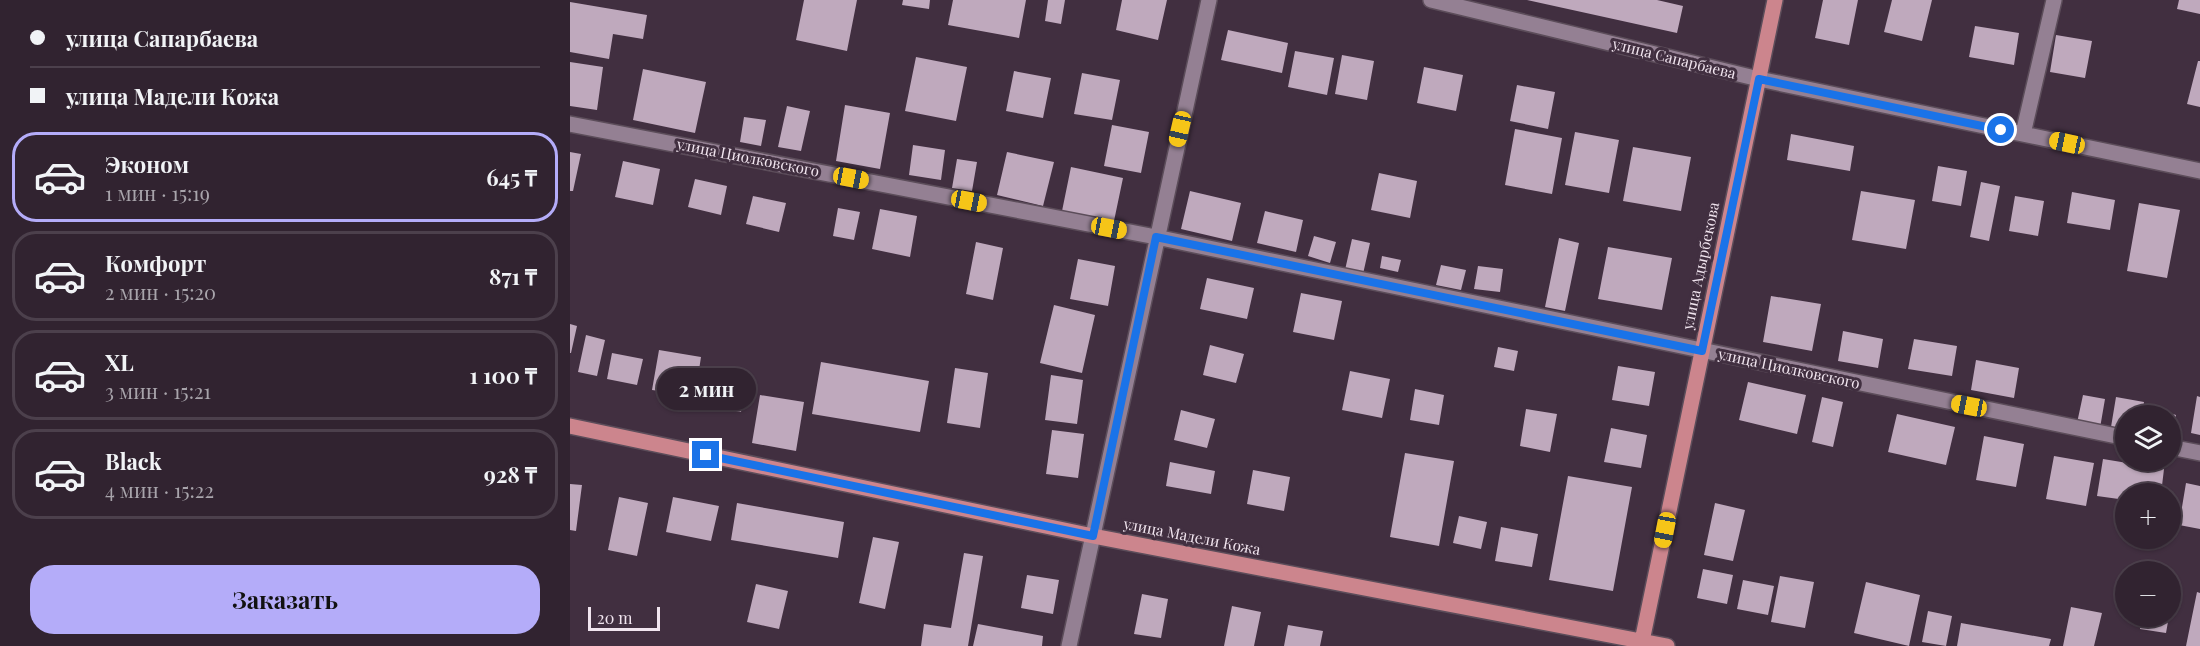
<!DOCTYPE html>
<html lang="ru">
<head>
<meta charset="utf-8">
<style>
  body { margin:0; font-family:"Playfair Display",serif; background:#3d2f3c; color:#f1f3f6; height:100vh; display:flex; flex-direction:column; font-size:22px; white-space:nowrap }
  * { box-sizing:border-box; margin:0 }
  p { font-size:20px; color:#a8a4ab }
  .icon { flex:none; width:33px; height:33px; fill:none; stroke:currentColor; stroke-width:2; stroke-linecap:round; stroke-linejoin:round }
  .map { position:relative; flex:1; overflow:hidden }
  .side { display:flex; flex-direction:column; background:#312330; width:570px }
  .side>* { flex:none }
  .top-card { display:grid; align-content:center; height:132px; padding:0 30px; background:#312330 }
  .fabs { position:absolute; left:1545px; top:405px; display:grid; gap:12px }
  .fabs a { display:grid; place-items:center; width:66px; height:66px; border-radius:50%; background:#312330; box-shadow:0 2px 4px #0004,0 0 0 2px #4c404c; font-size:30px }
  .scale { position:absolute; left:18px; bottom:15px; width:72px; box-sizing:border-box; padding-left:6px; border:3px solid #f1e5ef; border-top:0; font-size:16px; line-height:21px; white-space:nowrap; color:#f1e5ef; -webkit-text-stroke:4px #412f40; paint-order:stroke }
  .end { position:absolute; width:27px; height:27px; margin:-14px; border:8px solid #1a73e8; background:#fff; box-shadow:0 0 0 3px #fff }
  .from { border-radius:50% }
  .bubble { position:absolute; height:42px; border-radius:21px; background:#312330; box-shadow:0 2px 4px #0004,0 0 0 2px #4c404c; font-size:20px; font-weight:700; line-height:42px; text-align:center }
  .car { position:absolute; width:18px; height:36px; margin:-18px -9px; border-radius:8px; box-shadow:0 0 4px 2px #0007; background:linear-gradient(#f5c518 24%,#345 0 40%,#f5c518 0 76%,#345 0 86%,#f5c518 0) }
  .top-card b { display:flex; align-items:center; gap:21px; height:57px; font-size:22px }
  .top-card b+b { border-top:2px solid #4c404c }
  .top-card i { width:15px; height:15px; background:#f1f3f6 }
  ul { padding:0; list-style:none }
  li { display:flex; align-items:center; gap:18px; height:90px; margin:0 12px 9px; padding:0 18px; border:3px solid #4c404c; border-radius:24px }
  li div { flex:1 }
  li b { display:block; font-size:22px }
  li em { font-style:normal; font-weight:700 }
  li.active { border-color:#b4acf9 }
  li>.icon { width:54px; height:54px; stroke-width:1.5 }
  .cta { display:flex; gap:12px; margin-top:auto; padding:12px 30px }
  .cta a { flex:1; height:69px; border-radius:24px; background:#b4acf9; color:#111; font-size:24px; font-weight:700; line-height:69px; text-align:center }
  main { display:flex; flex:1; min-height:0 }
  .map>svg:first-child { display:block }
</style>
</head>
<body>
<main>
<section class="side">
<div class="top-card">
<b><i class="from"></i>улица Сапарбаева</b>
<b><i></i>улица Мадели Кожа</b>
</div>
<ul>
<li class="active"><svg class="icon" aria-label="car" viewBox="0 0 24 24"><path d="M5 17H2v-5l4-1 3-4h7l3 4 3 1v5h-3M9 17h6M6 11h13"/><circle cx="7" cy="17" r="2"/><circle cx="17" cy="17" r="2"/></svg><div><b>Эконом</b><p>1 мин · 15:19</p></div><em>645 ₸</em></li>
<li><svg class="icon" aria-label="car" viewBox="0 0 24 24"><path d="M5 17H2v-5l4-1 3-4h7l3 4 3 1v5h-3M9 17h6M6 11h13"/><circle cx="7" cy="17" r="2"/><circle cx="17" cy="17" r="2"/></svg><div><b>Комфорт</b><p>2 мин · 15:20</p></div><em>871 ₸</em></li>
<li><svg class="icon" aria-label="car" viewBox="0 0 24 24"><path d="M5 17H2v-5l4-1 3-4h7l3 4 3 1v5h-3M9 17h6M6 11h13"/><circle cx="7" cy="17" r="2"/><circle cx="17" cy="17" r="2"/></svg><div><b>XL</b><p>3 мин · 15:21</p></div><em>1 100 ₸</em></li>
<li><svg class="icon" aria-label="car" viewBox="0 0 24 24"><path d="M5 17H2v-5l4-1 3-4h7l3 4 3 1v5h-3M9 17h6M6 11h13"/><circle cx="7" cy="17" r="2"/><circle cx="17" cy="17" r="2"/></svg><div><b>Black</b><p>4 мин · 15:22</p></div><em>928 ₸</em></li>
</ul>
<div class="cta"><a>Заказать</a></div>
</section>
<div class="map">
<svg width="1630" height="646" viewBox="0 0 1630 646">
  <rect width="100%" height="100%" fill="#412f40"/>
  <path fill="#bfa9bd" d="M234,0H287L277,51L226,40Z
    M333,0H360L359,9L332,5Z
    M383,0H456L449,38L378,25Z
    M478,0H495L491,24L475,21Z
    M552,0H597L588,40L546,30Z
    M957,0H1087L1113,6L1107,33Z
    M1253,0H1288L1279,45L1245,38Z
    M1322,0H1362L1352,41L1314,32Z
    M1609,0H1630V14L1607,9Z
    M0,2L77,15L73,39L43,34L39,59L0,52Z
    M1405,26L1449,33L1444,65L1399,57Z
    M658,30L718,43L712,73L651,60Z
    M1486,35L1522,41L1515,78L1480,72Z
    M725,51L764,58L757,95L718,87Z
    M772,55L804,61L797,100L765,94Z
    M346,57L397,67L386,121L335,111Z
    M1628,61H1630V107L1617,104Z
    M0,62L33,67L27,110L0,106Z
    M854,67L893,75L886,111L847,103Z
    M73,69L136,82L125,133L63,120Z
    M444,71L481,78L473,118L436,111Z
    M512,73L550,80L542,120L504,114Z
    M947,85L985,92L978,129L940,121Z
    M275,105L320,113L310,169L266,161Z
    M217,106L240,111L231,151L208,147Z
    M174,117L196,120L191,146L170,142Z
    M542,125L579,132L571,173L534,166Z
    M945,129L992,138L982,194L935,185Z
    M1005,132L1049,140L1039,193L995,185Z
    M1221,134L1284,146L1280,171L1217,160Z
    M343,145L375,150L371,180L339,175Z
    M1063,147L1121,157L1111,211L1053,201Z
    M0,152L11,154L3,191H0Z
    M437,152L484,162L473,206L427,195Z
    M387,159L407,162L402,191L382,188Z
    M53,161L90,169L83,205L45,197Z
    M1368,166L1397,171L1391,206L1362,201Z
    M501,167L553,178L544,221L492,211Z
    M809,173L847,181L840,218L801,210Z
    M125,179L157,186L151,215L118,207Z
    M1411,182L1430,186L1419,241L1400,237Z
    M620,191L671,203L662,241L611,229Z
    M1291,191L1345,200L1336,249L1282,240Z
    M1502,192L1545,200L1540,230L1497,223Z
    M183,196L216,203L209,232L176,224Z
    M1445,196L1474,201L1468,236L1439,231Z
    M1569,203L1610,210L1597,278L1557,271Z
    M268,208L290,212L284,240L263,236Z
    M310,209L347,216L340,257L302,249Z
    M695,211L733,220L726,252L687,243Z
    M744,236L766,242L760,263L738,256Z
    M989,238L1009,243L995,311L975,307Z
    M782,239L800,243L793,274L775,270Z
    M406,242L433,248L423,300L396,294Z
    M1038,247L1102,258L1092,310L1028,299Z
    M812,256L831,260L828,272L810,268Z
    M508,259L545,266L538,306L500,299Z
    M871,265L896,270L891,290L866,285Z
    M908,266L933,269L930,292L904,289Z
    M637,278L684,288L677,319L630,309Z
    M731,293L772,301L764,340L723,332Z
    M1201,296L1251,304L1242,351L1193,342Z
    M484,305L525,315L512,373L470,363Z
    M0,324L7,326L1,353H0Z
    M1273,331L1313,339L1308,368L1268,361Z
    M16,335L35,340L27,376L8,372Z
    M1344,339L1387,346L1382,376L1338,369Z
    M640,345L674,354L666,383L633,375Z
    M928,347L948,351L944,371L924,367Z
    M89,350L131,357L125,396L82,390Z
    M42,353L73,359L67,385L37,379Z
    M1406,360L1449,368L1444,398L1401,390Z
    M251,362L359,381L350,432L242,414Z
    M1048,366L1085,372L1079,406L1042,400Z
    M135,367L178,373L171,412L129,406Z
    M385,368L418,373L410,428L377,423Z
    M780,371L820,379L812,418L772,410Z
    M481,375L513,380L507,424L475,420Z
    M1178,382L1236,395L1227,434L1169,420Z
    M845,389L874,395L869,425L840,420Z
    M190,395L234,402L226,451L182,443Z
    M1513,395L1535,399L1530,428L1507,423Z
    M1627,396L1630,397V435L1621,433Z
    M1252,397L1273,402L1263,447L1242,442Z
    M1546,397L1574,402L1572,416H1556V429L1541,427Z
    M956,409L987,414L980,452L950,446Z
    M611,410L645,419L637,448L604,440Z
    M1589,410L1606,415L1601,435L1600,416H1588Z
    M1327,414L1385,427L1376,465L1318,452Z
    M1041,428L1077,435L1071,468L1034,462Z
    M482,430L514,434L508,478L476,474Z
    M1414,436L1454,444L1446,487L1406,480Z
    M835,453L884,461L869,546L820,537Z
    M1484,456L1524,463L1516,506L1476,499Z
    M1533,459L1594,469L1591,494H1556V500L1527,496Z
    M600,462L645,471L641,494L596,486Z
    M683,470L720,477L714,511L677,504Z
    M998,476L1062,487L1043,591L979,580Z
    M1616,483L1630,486V529L1609,525Z
    M0,484L12,485L6,531L0,530Z
    M49,497L78,503L67,556L38,550Z
    M103,497L149,506L141,541L96,532Z
    M167,503L274,522L268,558L161,540Z
    M1145,503L1175,510L1163,561L1134,555Z
    M889,516L917,522L911,549L883,543Z
    M931,527L968,534L962,567L925,561Z
    M303,537L329,542L315,609L289,603Z
    M394,553L413,556L398,646H351L354,624L381,628Z
    M1133,569L1163,575L1157,604L1127,598Z
    M457,575L489,580L483,614L451,608Z
    M1210,576L1244,582L1235,628L1201,622Z
    M1173,580L1204,586L1198,615L1167,609Z
    M1296,582L1350,595L1339,646L1284,633Z
    M186,584L218,591L209,629L177,622Z
    M1627,592L1630,593V646H1616Z
    M572,594L598,599L591,638L564,634Z
    M662,606L691,612L684,646H654Z
    M1501,607L1532,613L1524,646H1493Z
    M1358,611L1382,616L1376,646L1352,642Z
    M1572,616H1599L1596,633L1570,629Z
    M1391,623L1481,639L1479,646H1387Z
    M408,624L473,636L472,646H403Z
    M718,625L753,631L750,646H714Z"/>
  <g fill="none" stroke-linecap="round" stroke-linejoin="round">
    <g stroke="#5c4d5a" stroke-width="18">
      <path id="minor" d="M861,0L1189,79L1630,171
        M0,124L586,237L1556,438
        M1453,134L1484,0
        M1600,447L1630,453
        M499,646L639,0"/>
    </g>
    <g stroke="#5c4d5a" stroke-width="18">
      <path id="major" d="M0,426L523,536L1097,646
        M1071,646L1205,0"/>
    </g>
    <use href="#minor" stroke="#948093" stroke-width="15"/>
    <use href="#major" stroke="#cc858d" stroke-width="15"/>
  </g>
  <g fill="none" stroke-linecap="round" stroke-linejoin="round">
    <path stroke="#1a73e8" stroke-width="8" d="M136,455L523,536L586,237L1132,351L1189,79L1431,130"/>
  </g>
  <g text-anchor="middle" stroke-width="6" stroke-linejoin="round" paint-order="stroke">
    <g font-size="15" fill="#f1e5ef" stroke="#412f40">
      <text transform="translate(1104 59) rotate(14)" y="5">улица Сапарбаева</text>
      <text transform="translate(178 158) rotate(11)" y="5">улица Циолковского</text>
      <text transform="translate(1131 266) rotate(-78)" y="5">улица Адырбекова</text>
      <text transform="translate(1219 369) rotate(12)" y="5">улица Циолковского</text>
      <text transform="translate(622 537) rotate(11)" y="5">улица Мадели Кожа</text>
    </g>
  </g>
</svg>
<div class="fabs">
<a><svg class="icon" aria-label="layers" viewBox="0 0 24 24"><path d="M12 4l9 5-9 5-9-5zM3 14l9 5 9-5"/></svg></a>
<a>+</a>
<a>−</a>
</div>
<div class="scale">20 m</div>
<i class="end from" style="left:1431px;top:130px"></i>
<i class="end" style="left:136px;top:455px"></i>
<div class="bubble" style="left:87px;top:368px;width:99px">2 мин</div>
<i class="car" style="left:610px;top:129px;rotate:193deg"></i>
<i class="car" style="left:1497px;top:143px;rotate:282deg"></i>
<i class="car" style="left:281px;top:178px;rotate:101deg"></i>
<i class="car" style="left:399px;top:201px;rotate:101deg"></i>
<i class="car" style="left:539px;top:228px;rotate:101deg"></i>
<i class="car" style="left:1399px;top:406px;rotate:281deg"></i>
<i class="car" style="left:1095px;top:530px;rotate:191deg"></i>
</div>
</main>
</body>
</html>
